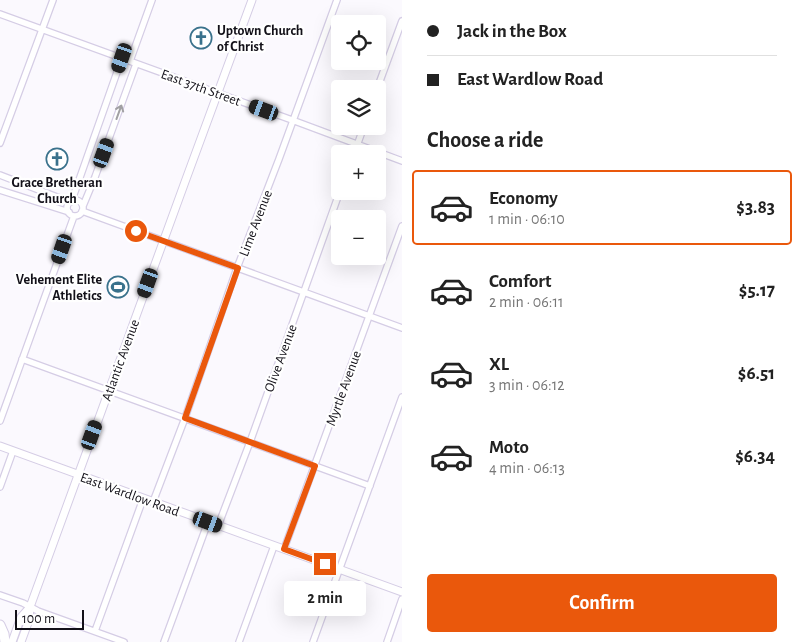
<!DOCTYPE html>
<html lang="en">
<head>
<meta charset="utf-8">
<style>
  body { margin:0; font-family:"Alegreya Sans",sans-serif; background:#f2f2f2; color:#222; height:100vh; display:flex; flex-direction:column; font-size:19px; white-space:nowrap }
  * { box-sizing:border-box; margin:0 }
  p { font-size:16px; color:#767676 }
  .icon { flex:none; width:28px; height:28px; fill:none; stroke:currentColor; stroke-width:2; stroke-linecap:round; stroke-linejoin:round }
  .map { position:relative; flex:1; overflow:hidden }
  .drawer { display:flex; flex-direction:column; background:#fff; width:400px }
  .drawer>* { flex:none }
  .guide { display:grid; align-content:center; height:110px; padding:0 25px; background:#fff }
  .tools { position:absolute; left:331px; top:15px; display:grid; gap:10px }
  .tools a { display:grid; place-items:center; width:55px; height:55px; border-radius:5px; background:#fff; box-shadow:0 5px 20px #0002; font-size:25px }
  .scale { position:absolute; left:15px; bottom:12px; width:69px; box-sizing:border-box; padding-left:5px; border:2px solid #131119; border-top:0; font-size:14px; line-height:18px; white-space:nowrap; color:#131119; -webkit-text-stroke:4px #fff; paint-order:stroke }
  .end { position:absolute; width:22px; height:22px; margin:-11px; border:6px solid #ea580c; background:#fff; box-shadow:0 0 0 2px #fff }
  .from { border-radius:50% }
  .bubble { position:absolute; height:35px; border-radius:5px; background:#fff; box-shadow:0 5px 20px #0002; font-size:16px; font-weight:700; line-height:35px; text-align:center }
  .car { position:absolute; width:15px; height:30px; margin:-15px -8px; border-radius:6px; box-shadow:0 0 4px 1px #0007; background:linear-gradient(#222 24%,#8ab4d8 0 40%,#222 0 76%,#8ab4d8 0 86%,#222 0) }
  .guide b { display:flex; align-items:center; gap:18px; height:48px; font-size:19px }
  .guide b+b { border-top:1px solid #e0e0e0 }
  .guide i { width:12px; height:12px; background:#222 }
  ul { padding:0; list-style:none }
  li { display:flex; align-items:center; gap:15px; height:75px; margin:0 10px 8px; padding:0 15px; border:2px solid transparent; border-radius:5px }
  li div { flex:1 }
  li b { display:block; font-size:19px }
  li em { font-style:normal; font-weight:700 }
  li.current { border-color:#ea580c }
  li>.icon { width:45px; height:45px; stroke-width:1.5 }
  h2 { padding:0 25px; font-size:22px; line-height:60px }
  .action { display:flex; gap:10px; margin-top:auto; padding:10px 25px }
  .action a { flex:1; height:58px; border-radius:5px; background:#ea580c; color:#fff; font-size:20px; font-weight:700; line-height:58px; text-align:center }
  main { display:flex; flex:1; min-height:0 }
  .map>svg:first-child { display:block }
</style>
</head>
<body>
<main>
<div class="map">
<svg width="402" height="642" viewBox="0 0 402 642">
  <rect width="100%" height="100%" fill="#fbf9fe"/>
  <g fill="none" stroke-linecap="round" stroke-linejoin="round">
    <g stroke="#d5cde5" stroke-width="8">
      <path id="minor" d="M0,14L292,120L402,161
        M130,61L152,0
        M377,89L402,21
        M0,143L53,0
        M354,154L364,126
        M0,175L70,202
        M0,190L69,212
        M72,200L122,58
        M67 208a8 8 0 1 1 16 0a8 8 0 1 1-16 0Z
        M83,206L95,177L136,64
        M82,211L402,328
        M22,359L370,486
        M0,421L74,216
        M0,487L13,451
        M153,502L185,418L237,268L279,159L337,0
        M218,526L250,442L340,191
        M284,549L402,226
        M0,595L23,603L38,611L124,642
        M95,631L143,499
        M164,642L208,522
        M239,642L274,546
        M313,642L402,397
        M387,642L402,599"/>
    </g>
    <g stroke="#d5cde5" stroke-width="9">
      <path id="major" d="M0,446L402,592
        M12,642L21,617L30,607
        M21,642L29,620L30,607C104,405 177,202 252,0"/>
    </g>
    <g stroke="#d5cde5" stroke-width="11">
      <path id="highway" d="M0,625L4,634L5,642"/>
    </g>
    <use href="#minor" stroke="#fff" stroke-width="5.5"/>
    <use href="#major" stroke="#fff" stroke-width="7"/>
    <use href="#highway" stroke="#fff" stroke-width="9"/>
  </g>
  <defs><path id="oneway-shaft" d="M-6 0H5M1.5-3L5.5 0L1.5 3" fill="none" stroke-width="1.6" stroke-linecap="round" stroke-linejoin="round" transform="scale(1.25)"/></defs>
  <use stroke="#a1a0a3" href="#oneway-shaft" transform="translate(119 112) rotate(-70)"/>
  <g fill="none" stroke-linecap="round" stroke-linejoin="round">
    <path stroke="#ea580c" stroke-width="6" d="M136,231L238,268L185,418L315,466L284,549L325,564"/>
  </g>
  <defs>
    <g id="church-ring" transform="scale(1.125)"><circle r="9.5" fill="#fff" stroke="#3a728c" stroke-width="1.5"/><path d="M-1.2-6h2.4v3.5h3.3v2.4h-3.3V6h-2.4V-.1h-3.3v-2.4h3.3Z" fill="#3a728c"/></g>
    <g id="stadium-ring" transform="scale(1.125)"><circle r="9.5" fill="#fff" stroke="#3a728c" stroke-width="1.5"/><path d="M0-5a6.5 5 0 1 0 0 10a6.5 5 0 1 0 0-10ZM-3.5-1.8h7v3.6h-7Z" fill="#3a728c"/></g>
  </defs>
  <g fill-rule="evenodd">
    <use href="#church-ring" x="201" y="38"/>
    <use href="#church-ring" x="57" y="159"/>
    <use href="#stadium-ring" x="118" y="287"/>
  </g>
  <g text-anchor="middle" stroke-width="4.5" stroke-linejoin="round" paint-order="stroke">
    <g font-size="14" font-weight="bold" fill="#131119" stroke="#fff" text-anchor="start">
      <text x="217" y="35">Uptown Church<tspan x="217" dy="16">of Christ</tspan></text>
      <text x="57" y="187" text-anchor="middle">Grace Bretheran<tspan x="57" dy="16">Church</tspan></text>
      <text x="102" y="284" text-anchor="end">Vehement Elite<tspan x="102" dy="16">Athletics</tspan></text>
    </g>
    <g font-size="14" fill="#131119" stroke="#fff">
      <text transform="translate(201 87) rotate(20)" y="5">East 37th Street</text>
      <text transform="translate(255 223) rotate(-69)" y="5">Lime Avenue</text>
      <text transform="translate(280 358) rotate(-70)" y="5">Olive Avenue</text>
      <text transform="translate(120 360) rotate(-70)" y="5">Atlantic Avenue</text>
      <text transform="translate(343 388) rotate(-70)" y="5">Myrtle Avenue</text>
      <text transform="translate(130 494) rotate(20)" y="5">East Wardlow Road</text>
    </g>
  </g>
</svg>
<div class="tools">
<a><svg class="icon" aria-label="locate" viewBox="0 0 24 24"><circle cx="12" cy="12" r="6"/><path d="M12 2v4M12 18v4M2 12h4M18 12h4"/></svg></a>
<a><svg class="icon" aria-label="layers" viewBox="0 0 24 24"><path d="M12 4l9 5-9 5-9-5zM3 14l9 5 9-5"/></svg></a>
<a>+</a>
<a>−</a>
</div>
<div class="scale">100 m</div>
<i class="end from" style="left:136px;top:231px"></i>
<i class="end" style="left:325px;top:564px"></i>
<div class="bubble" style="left:284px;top:581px;width:82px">2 min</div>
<i class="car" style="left:122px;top:58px;rotate:199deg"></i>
<i class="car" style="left:264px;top:110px;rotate:290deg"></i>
<i class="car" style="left:104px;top:153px;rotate:20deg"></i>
<i class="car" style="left:62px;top:249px;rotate:199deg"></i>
<i class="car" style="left:148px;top:283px;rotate:200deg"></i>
<i class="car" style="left:92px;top:435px;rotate:20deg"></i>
<i class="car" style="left:208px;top:522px;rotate:110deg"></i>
</div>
<section class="drawer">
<div class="guide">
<b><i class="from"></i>Jack in the Box</b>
<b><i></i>East Wardlow Road</b>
</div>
<h2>Choose a ride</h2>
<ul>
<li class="current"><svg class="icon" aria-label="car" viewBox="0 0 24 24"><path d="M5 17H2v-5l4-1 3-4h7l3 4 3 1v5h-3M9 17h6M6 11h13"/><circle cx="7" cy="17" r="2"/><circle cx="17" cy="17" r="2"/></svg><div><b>Economy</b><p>1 min · 06:10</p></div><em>$3.83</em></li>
<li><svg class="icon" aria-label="car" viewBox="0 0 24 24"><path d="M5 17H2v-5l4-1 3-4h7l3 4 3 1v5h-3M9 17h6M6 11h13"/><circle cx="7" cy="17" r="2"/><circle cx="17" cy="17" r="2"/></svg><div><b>Comfort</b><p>2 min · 06:11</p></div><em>$5.17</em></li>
<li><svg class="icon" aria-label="car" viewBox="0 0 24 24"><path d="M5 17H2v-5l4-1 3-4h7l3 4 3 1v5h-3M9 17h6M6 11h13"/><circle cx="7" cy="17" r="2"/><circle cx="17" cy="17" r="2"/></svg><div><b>XL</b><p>3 min · 06:12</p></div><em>$6.51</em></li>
<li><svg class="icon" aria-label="car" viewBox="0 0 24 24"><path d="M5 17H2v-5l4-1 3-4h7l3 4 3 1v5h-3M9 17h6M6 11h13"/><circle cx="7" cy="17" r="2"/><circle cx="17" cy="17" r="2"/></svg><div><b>Moto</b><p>4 min · 06:13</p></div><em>$6.34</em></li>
</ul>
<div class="action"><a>Confirm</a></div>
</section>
</main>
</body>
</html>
